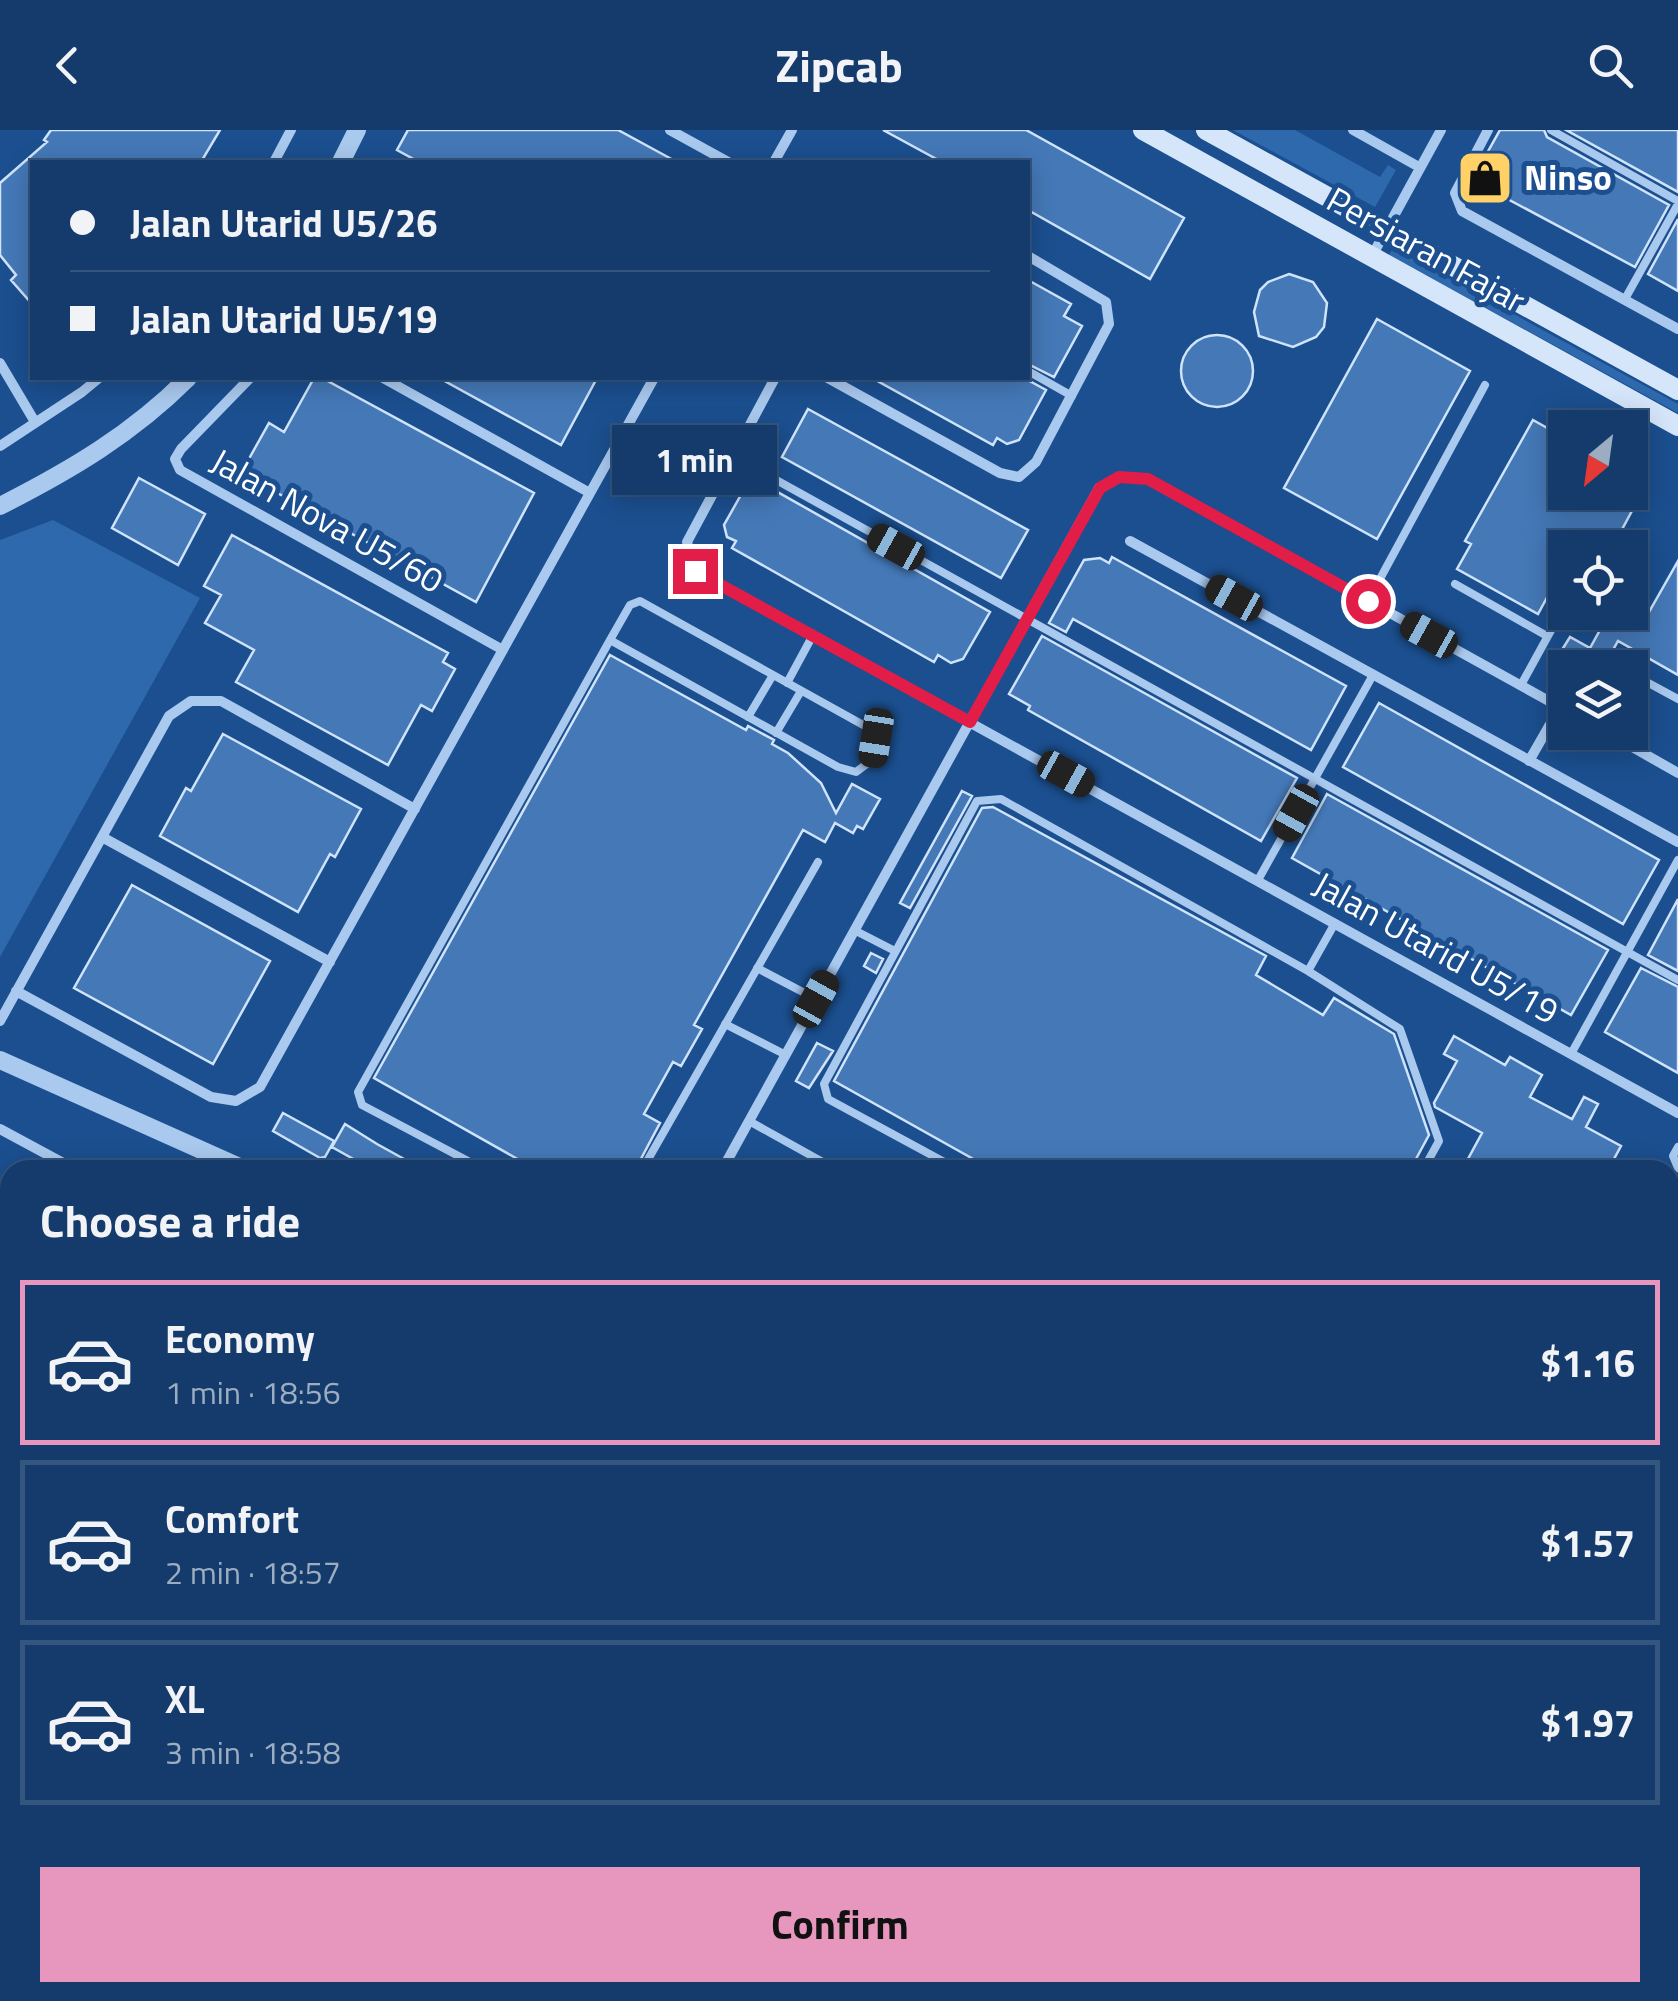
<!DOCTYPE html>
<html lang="en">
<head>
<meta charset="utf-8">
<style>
  body { margin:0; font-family:"Titillium Web",sans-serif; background:#1d4271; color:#f1f3f6; height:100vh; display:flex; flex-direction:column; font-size:38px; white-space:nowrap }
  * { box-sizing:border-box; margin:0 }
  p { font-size:32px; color:#9dadc1 }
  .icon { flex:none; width:55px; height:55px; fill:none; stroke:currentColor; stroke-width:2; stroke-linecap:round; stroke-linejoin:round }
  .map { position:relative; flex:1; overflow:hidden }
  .side { position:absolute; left:0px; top:1030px; width:1680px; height:842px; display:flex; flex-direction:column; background:#143b6b; border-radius:30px 30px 0 0; box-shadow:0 5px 25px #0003,0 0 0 2px #33557e }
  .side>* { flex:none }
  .guide { position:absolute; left:30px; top:30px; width:1000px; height:220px; border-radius:0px; box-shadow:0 5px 25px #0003,0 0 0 2px #33557e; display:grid; align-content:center; height:220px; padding:0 40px; background:#143b6b }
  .needle { width:65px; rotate:209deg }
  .fabs { position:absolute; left:1548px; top:280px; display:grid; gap:20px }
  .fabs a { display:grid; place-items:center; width:100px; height:100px; border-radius:0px; background:#143b6b; box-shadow:0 5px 25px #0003,0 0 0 2px #33557e; font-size:50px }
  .end { position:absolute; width:45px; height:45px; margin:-22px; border:12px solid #e11d48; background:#fff; box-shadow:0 0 0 5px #fff }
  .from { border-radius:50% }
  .bubble { position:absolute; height:70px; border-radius:0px; background:#143b6b; box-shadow:0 5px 25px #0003,0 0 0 2px #33557e; font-size:32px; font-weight:700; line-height:70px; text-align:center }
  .car { position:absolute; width:30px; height:60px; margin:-30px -15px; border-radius:12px; box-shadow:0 0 8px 2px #0007; background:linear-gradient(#222 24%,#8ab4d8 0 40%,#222 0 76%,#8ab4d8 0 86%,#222 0) }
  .guide b { display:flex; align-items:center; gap:35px; height:95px; font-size:38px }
  .guide b+b { border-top:2px solid #33557e }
  .guide i { width:25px; height:25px; background:#f1f3f6 }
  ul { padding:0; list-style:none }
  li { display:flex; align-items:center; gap:30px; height:165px; margin:0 20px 15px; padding:0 20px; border:5px solid #33557e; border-radius:0px }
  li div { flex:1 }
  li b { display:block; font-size:38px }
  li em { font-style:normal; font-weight:700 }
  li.selected { border-color:#e797bd }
  li>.icon { width:90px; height:90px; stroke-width:1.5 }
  h2 { padding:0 40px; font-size:45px; line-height:120px }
  .button { display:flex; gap:20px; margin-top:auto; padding:20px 40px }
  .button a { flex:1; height:115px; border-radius:0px; background:#e797bd; color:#111; font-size:40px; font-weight:700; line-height:115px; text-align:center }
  header { display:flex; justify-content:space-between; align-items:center; height:130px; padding:0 40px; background:#143b6b; font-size:45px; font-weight:700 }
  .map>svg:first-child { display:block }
</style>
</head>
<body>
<header><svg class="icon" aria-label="back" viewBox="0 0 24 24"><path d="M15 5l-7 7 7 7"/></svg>Zipcab<svg class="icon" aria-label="search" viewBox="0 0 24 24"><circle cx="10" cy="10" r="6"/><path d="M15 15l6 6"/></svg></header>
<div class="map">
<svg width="1678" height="1871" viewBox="0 0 1678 1871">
  <rect width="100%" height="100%" fill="#1b4f8f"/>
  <path fill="#2e69ad" d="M1233,0H1295L1380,47L1388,35L1396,40L1375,77Z
    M1393,118L1678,274V283L1389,125Z
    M53,390L200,468L0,827V410Z
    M0,1810L10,1815V1862L94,1863L107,1870L0,1871Z"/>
  <path fill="#4478b7" stroke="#cfe3fa" stroke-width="2.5" d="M51,0H220L201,32H32V174L11,150L16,145L0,125V53L47,12L44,10Z
    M408,0H618L677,32H419L397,20Z
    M883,0H1026L1184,88L1150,149L1028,80V32H942Z
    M1500,0H1544L1547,7L1669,75L1635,137L1472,50Z
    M1566,0H1678V62Z
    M1678,89V161L1648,144Z
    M1289,144L1313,152L1327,173L1324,197L1316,207L1293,217L1259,206L1254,182L1260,160L1268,152Z
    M1028,150L1071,174L1064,186L1082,196L1054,247L1028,234Z
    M1377,189L1470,241L1377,409L1284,358Z
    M1181 241a36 36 0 1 1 72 0a36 36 0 1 1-72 0Z
    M314,248H322L534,363L476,472L241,343L269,293L284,302Z
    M439,248H597L561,315Z
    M872,248H1024L1046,260L1019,310L1007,314L997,308L993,315Z
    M808,279L1028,400L1001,448L782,327Z
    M1533,290L1565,308V362H1630V344L1647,353L1612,418H1565V470L1550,462L1538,484L1457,439L1471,414L1465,411Z
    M751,347L990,482L963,529L951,533L938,525L934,532L732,418L736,411L727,407L724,395Z
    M139,348L205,384L178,435L112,398Z
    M232,405L448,523L443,532L455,539L432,581L421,575L388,635L236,552L254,520L205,493L221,465L204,456Z
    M1112,427L1346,556L1311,620L1073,489L1066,502L1049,493L1084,430L1100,428L1109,433Z
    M1678,431V545L1618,511L1603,538H1587L1560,523L1570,507L1590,518L1610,482H1649Z
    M1042,506L1297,648L1261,711L1028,580L1030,576L1009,564Z
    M610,525L746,600L748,596L774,610L772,614L788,623L821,653L836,683L852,654L880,669L863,699L857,696L853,703L835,693L825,712L803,700L694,895L702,899L681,936L673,932L644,984L660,993L635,1040H537L374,948Z
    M1379,573L1659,730L1623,794L1343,637Z
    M223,604L361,679L335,727L330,724L298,782L160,706L186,658L191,661Z
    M962,661L972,666L910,778L900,773Z
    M1327,664L1608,820L1571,885L1292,728Z
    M993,677L1266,826L1256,845L1323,885L1334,868L1394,904L1429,1005L1410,1040H993L834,951L982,678Z
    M132,755L270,831L213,934L74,858Z
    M1678,769V841L1648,825Z
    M871,823L883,829L876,843L864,836Z
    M1641,838L1678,857V943L1605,902Z
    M1454,906L1505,935L1510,927L1542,945L1530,967L1572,989L1584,967L1598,974L1586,997L1621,1016L1608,1040H1462L1482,1003L1435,977L1434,973L1457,931L1444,924Z
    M817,913L833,921L809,958L796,951Z
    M283,983L334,1011L325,1027L320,1028L273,1001Z
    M345,994L377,1014L424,1040H373L332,1017Z"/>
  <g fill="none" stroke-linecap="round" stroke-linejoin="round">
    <path stroke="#a9c9ee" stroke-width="4" stroke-dasharray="5 8" stroke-linecap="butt" d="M0,1100L10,1105
      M0,1306L10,1311"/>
    <path stroke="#a9c9ee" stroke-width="8" d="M1551,0L1678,71
      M1625,169L1678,74
      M1028,241L1072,266
      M733,326L1678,850
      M1455,454L1547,506
      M640,471L865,596L876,608L872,630L856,642L838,637L610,510L630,475Z
      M1368,471L1485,255
      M1630,543L1678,569
      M787,553L813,505
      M1521,555L1560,484L1584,495L1592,482
      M748,587L773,545
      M776,603L801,561
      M1258,750L1373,545
      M854,800L893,820
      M757,838L816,869
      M1308,841L1335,793
      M725,894L786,925
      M1571,924L1678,730
      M749,991L837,1040
      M1678,1017L1673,1026L1678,1038
      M324,1034L335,1040
      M485,1040L362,975L358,962L610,510
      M642,1040L818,732
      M959,1040L828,969L824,954L977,671L1001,669L1308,841L1400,899L1439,1011L1423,1040
      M1218,1862L1233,1871
      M1271,1871L1276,1862"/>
    <path stroke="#a9c9ee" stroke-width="10" d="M670,0L728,32
      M1353,0L1419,37
      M1488,0L1455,63L1462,81L1678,199
      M274,32L291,0
      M774,32L792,0
      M1372,126L1441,0
      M0,233L35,292
      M250,248L181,319L175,329L180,340L503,520
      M383,248L590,363
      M775,248L687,412L695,441L1678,983
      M828,248L1000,343L1019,347L1036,332L1109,194L1106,172L1028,126
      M0,316L82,262L99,248
      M1130,411L1678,712
      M1606,602L1678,643
      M1529,631L1560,577
      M102,707L330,832
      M16,861L211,967L236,971L260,957L654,248
      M0,891L169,586L191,571H221L415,679
      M0,999L76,1040
      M722,1040L1099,358L1119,347L1148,349L1565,580
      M0,1204L10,1210
      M0,1409L10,1391
      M0,1535L10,1517
      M1670,1603L1678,1595
      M0,1628L10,1634
      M0,1697L10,1702
      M1670,1726L1678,1730
      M298,1862L314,1871
      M423,1862L438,1871
      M186,1871L190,1862
      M490,1871L494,1862
      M638,1871L642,1862
      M683,1871L688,1862
      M1508,1871L1513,1862"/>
    <path stroke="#a9c9ee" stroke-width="18" d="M341,32L357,0
      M0,376C71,340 132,304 188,248
      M0,930L246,1040
      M1670,1469L1678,1466
      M1670,1511L1678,1508
      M1377,1871L1382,1862
      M1422,1871L1427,1862"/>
    <path stroke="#d6e6fa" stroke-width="20" d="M1143,0L1678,296
      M1206,0L1678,260"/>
  </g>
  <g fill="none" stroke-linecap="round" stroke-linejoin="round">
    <path stroke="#e11d48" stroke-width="12" d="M695,441L970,592L1100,358L1119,347L1148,349L1368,471"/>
  </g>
  <defs>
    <g id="shop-square" transform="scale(2.875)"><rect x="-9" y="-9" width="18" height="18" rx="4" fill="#ffd166" stroke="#1b4f8f"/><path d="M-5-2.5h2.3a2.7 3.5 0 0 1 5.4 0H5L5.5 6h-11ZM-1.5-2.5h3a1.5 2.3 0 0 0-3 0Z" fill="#111"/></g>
  </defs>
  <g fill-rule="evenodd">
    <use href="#shop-square" x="1485" y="48"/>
  </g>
  <g text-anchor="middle" stroke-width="10" stroke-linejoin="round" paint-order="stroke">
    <g font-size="35" font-weight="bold" fill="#fff" stroke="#1b4f8f" text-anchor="start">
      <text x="1524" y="60">Ninso</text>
    </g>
    <g font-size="35" fill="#fff" stroke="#1b4f8f">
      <text transform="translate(1426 120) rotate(29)" y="12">Persiaran Fajar</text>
      <text transform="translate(327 391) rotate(29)" y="12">Jalan Nova U5/60</text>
      <text transform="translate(1436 818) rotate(29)" y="12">Jalan Utarid U5/19</text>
    </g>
  </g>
</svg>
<div class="fabs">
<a><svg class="needle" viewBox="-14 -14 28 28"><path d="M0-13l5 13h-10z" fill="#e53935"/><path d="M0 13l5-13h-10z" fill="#9dadc1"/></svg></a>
<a><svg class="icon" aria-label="locate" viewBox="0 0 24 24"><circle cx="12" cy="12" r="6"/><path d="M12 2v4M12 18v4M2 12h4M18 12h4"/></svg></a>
<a><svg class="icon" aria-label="layers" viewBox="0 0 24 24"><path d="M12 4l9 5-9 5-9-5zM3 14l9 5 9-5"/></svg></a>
</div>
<i class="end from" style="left:1368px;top:471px"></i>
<i class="end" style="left:695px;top:441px"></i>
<div class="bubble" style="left:612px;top:295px;width:165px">1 min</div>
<i class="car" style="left:896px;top:417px;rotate:299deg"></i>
<i class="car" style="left:1234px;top:468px;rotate:299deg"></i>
<i class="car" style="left:1429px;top:505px;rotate:299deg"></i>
<i class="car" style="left:876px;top:608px;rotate:189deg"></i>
<i class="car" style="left:1066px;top:644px;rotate:119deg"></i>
<i class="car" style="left:1296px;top:683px;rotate:209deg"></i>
<i class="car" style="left:816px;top:869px;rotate:29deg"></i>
<div class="guide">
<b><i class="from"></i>Jalan Utarid U5/26</b>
<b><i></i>Jalan Utarid U5/19</b>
</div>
<section class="side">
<h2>Choose a ride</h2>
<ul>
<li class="selected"><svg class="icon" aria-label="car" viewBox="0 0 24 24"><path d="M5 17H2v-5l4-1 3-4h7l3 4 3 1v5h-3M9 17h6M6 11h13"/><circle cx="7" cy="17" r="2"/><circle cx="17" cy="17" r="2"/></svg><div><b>Economy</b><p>1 min · 18:56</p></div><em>$1.16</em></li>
<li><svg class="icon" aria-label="car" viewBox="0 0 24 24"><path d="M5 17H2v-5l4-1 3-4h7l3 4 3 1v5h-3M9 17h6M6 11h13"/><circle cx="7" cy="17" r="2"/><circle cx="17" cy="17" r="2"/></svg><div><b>Comfort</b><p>2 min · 18:57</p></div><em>$1.57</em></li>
<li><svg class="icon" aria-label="car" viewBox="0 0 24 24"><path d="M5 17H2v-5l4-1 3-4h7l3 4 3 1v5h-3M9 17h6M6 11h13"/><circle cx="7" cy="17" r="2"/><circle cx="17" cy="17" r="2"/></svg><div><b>XL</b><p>3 min · 18:58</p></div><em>$1.97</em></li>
</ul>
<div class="button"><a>Confirm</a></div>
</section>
</div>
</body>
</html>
